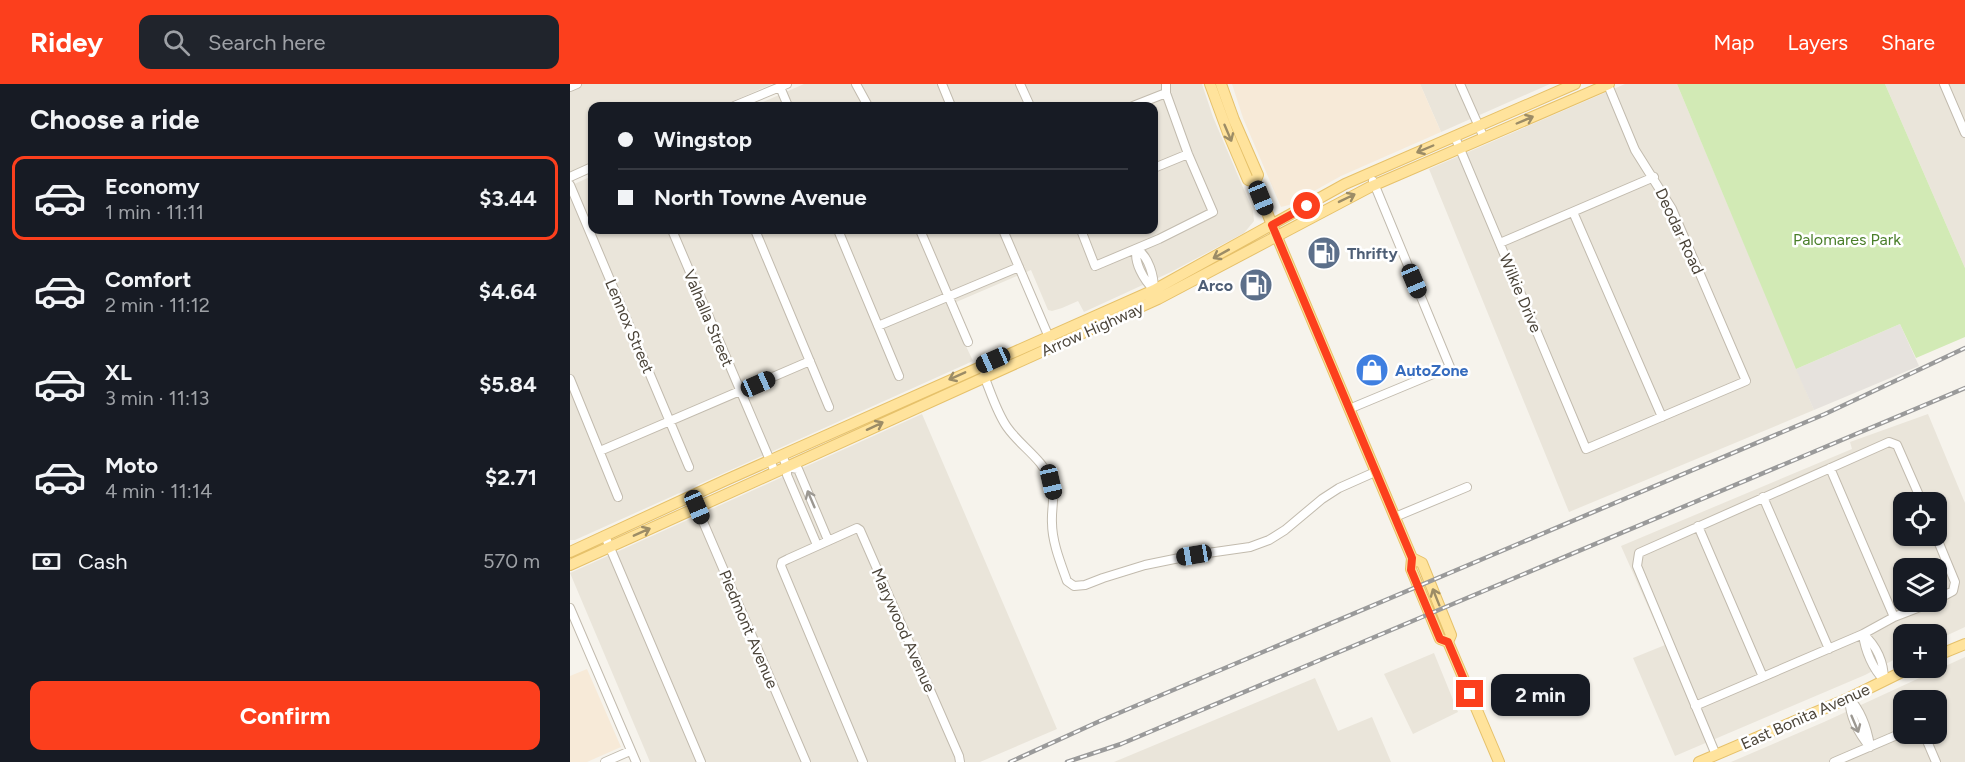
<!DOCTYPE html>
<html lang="en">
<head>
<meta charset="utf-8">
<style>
  body { margin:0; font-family:Figtree,sans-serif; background:#20242c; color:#f1f3f6; height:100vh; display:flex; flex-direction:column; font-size:22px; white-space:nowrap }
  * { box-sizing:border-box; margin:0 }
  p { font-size:20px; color:#9ea1a6 }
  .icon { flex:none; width:33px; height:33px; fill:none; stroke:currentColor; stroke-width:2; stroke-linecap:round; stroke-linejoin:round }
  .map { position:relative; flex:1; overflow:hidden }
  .details { display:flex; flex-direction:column; background:#171b24; width:570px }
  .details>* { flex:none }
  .guide { position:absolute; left:18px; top:18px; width:570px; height:132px; border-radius:12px; box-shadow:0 2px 4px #0004; display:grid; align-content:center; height:132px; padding:0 30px; background:#171b24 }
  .tools { position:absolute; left:1323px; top:408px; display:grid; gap:12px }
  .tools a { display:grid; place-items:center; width:54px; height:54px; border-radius:12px; background:#171b24; box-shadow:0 2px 4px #0004; font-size:30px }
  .end { position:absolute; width:27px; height:27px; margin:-14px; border:8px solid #fc3f1d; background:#fff; box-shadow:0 0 0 3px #fff }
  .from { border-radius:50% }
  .bubble { position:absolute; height:42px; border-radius:12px; background:#171b24; box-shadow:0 2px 4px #0004; font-size:20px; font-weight:700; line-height:42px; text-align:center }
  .car { position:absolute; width:18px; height:36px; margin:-18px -9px; border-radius:8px; box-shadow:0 0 4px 2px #0007; background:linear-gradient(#222 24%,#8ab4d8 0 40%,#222 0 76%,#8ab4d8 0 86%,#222 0) }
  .guide b { display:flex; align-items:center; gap:21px; height:57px; font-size:22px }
  .guide b+b { border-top:2px solid #363941 }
  .guide i { width:15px; height:15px; background:#f1f3f6 }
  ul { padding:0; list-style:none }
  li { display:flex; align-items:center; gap:18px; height:84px; margin:0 12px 9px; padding:0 18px; border:3px solid transparent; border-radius:12px }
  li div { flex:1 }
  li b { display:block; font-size:22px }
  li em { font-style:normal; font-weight:700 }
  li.active { border-color:#fc3f1d }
  li>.icon { width:54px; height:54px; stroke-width:1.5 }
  h2 { padding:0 30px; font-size:27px; line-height:72px }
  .pay { display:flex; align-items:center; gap:15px; height:66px; padding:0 30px; font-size:22px }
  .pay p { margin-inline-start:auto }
  .primary-button { display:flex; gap:12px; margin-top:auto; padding:12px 30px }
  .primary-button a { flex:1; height:69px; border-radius:12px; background:#fc3f1d; color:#fff; font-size:24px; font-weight:700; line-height:69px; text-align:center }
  header { display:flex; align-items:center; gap:36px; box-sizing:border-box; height:84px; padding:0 30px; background:#fc3f1d; color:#fff }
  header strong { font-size:28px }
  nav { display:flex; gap:33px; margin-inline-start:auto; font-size:21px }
  .search { width:420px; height:54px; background:#20242c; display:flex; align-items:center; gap:15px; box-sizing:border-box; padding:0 21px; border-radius:12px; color:#9ea1a6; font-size:22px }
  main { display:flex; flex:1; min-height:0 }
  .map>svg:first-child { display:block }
</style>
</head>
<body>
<header>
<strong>Ridey</strong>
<div class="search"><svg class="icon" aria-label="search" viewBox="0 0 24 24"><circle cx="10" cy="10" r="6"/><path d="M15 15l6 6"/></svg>Search here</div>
<nav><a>Map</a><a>Layers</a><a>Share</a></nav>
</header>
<main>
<section class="details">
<h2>Choose a ride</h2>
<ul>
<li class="active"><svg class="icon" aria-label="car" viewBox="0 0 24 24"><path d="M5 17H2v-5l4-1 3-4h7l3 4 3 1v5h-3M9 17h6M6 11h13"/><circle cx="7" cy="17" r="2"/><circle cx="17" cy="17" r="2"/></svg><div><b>Economy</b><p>1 min · 11:11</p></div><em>$3.44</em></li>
<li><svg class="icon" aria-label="car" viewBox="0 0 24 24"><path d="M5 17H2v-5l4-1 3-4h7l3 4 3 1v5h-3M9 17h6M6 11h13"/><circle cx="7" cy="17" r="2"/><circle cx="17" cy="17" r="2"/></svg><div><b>Comfort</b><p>2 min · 11:12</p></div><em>$4.64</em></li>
<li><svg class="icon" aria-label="car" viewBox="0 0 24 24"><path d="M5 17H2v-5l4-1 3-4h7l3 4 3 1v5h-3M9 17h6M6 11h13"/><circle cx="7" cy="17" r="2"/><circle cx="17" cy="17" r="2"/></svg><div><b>XL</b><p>3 min · 11:13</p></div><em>$5.84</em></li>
<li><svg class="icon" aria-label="car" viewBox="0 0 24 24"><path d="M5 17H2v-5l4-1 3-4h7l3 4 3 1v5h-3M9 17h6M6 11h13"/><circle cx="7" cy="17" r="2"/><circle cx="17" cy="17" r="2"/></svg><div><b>Moto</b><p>4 min · 11:14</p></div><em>$2.71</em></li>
</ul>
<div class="pay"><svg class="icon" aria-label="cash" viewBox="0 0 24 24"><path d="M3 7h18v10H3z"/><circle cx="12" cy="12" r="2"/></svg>Cash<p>570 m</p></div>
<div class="primary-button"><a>Confirm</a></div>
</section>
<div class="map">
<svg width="1395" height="678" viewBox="0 0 1395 678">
  <rect width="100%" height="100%" fill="#f6f3ec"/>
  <path fill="#eae5da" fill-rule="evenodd" d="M0,0H202L152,22H22V80L0,90Z
    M234,0H632L643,33L683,127L684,137L674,149L601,188L514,228L508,217L492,224L482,227L478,226L461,186L377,222L403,277L5,456H0V102L22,92V146H584V22H184Z
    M850,0H980L871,48Z
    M1055,0H1107L1244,326L999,428L859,85Z
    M1315,0H1395V184Z
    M352,330L487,645L410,678H80L0,489Z
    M1358,330L1395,419V543L1367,556L1366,550H1334L1333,571L1295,591L1105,672L1063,574L1095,561L1051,462L1282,365L1280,358ZM1334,418H1366V452H1334ZM1334,484H1366V518H1334Z
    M864,569L888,628L843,650L814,590Z
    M1395,573V678H1161L1254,638ZM1334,616H1366V650H1334Z
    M745,594L768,647L802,633L821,678H544Z"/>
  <path fill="#f7ead8" d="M662,0H850L871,48L771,92L719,121L711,123L673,34Z
    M17,585L51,663L17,678H0V592Z"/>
  <path fill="#e6e2dd" d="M1330,240L1349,282L1244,326L1226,285Z"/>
  <path fill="#d2eab5" d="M1107,0H1315L1395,184V253L1346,274L1330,240L1226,285Z"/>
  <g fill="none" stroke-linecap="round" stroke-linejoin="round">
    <g stroke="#c2bbae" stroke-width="10">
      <path id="minor" d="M286,0L298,22
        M372,0L381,22
        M450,0L460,22
        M890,0L914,54
        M1374,0L1395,49
        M0,3L7,0
        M210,3L218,22
        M164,22L217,0
        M563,22L596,9V0
        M885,53L1016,365L1176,297L1102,125L1065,66L1038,1
        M584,84L618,70
        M0,93L22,83
        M0,101L119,383
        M1003,128L1092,333
        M102,146L205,388
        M185,146L259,323
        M268,146L329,292
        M350,146L398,258
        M433,146L481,258
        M511,146L525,182L589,155L643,128L618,70L596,9
        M930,159L1084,93
        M567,165C563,178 574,196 584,206
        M567,165C579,173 584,192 584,206
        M308,242L449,183
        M414,292C421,309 427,329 437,343C451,363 472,374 481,397C486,412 481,424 482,439C482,458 491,480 497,497L504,502L515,501L533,494L575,481L624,471L680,463L699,456L715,446L752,415L769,404L805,388
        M0,295L48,413
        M779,325L880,283L803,97
        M30,367L240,277
        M212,371L217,383V391L247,461
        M217,383L228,385L258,456
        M1260,384L1324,533
        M122,412L236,678
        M1193,413L1259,565
        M825,433L897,403
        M1128,442L1193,593
        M35,452L131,678
        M1366,452L1385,498L1383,507L1366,516
        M0,524L66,678
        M1293,550C1307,562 1314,579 1314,596C1303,585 1295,567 1293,550Z
        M1279,614C1280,633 1288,649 1300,663
        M1279,614C1292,628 1297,644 1300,662
        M1125,622L1293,550L1324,533L1363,518
        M1354,650L1366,678
        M1146,671L1067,482L1069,469L1319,358L1327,361L1352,418
        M35,678L60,667
        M293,678L211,482L212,478L218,475L287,444L290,446L389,672L390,678
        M1264,678L1334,648"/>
    </g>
    <g stroke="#e6c16a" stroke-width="12">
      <path id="major" d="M640,0L658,49L678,96L685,98
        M651,0L664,36L688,91L685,98L702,141L842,474L841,485L870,555L878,558
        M0,468L156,396L584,206L775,100L1005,0
        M842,474L852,479L881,551L878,558L929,678
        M0,481L588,215L800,103L1039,0
        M1366,572L1395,560
        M1129,678L1279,614L1340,584"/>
    </g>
    <use href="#minor" stroke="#fff" stroke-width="8"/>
    <use href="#major" stroke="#ffe39c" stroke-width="10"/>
    <g stroke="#9a9a9a" stroke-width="4.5">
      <path id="rail" d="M440,678L530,637L1255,330L1395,264
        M497,678L551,660L1395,304"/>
    </g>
    <use href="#rail" stroke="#fff" stroke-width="2" stroke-dasharray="7" stroke-linecap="butt"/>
  </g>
  <defs><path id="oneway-shaft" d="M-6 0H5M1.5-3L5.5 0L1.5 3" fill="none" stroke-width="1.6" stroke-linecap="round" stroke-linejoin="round" transform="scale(1.5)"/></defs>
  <g stroke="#9c8c66">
    <use href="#oneway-shaft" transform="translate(955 36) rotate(-23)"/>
    <use href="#oneway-shaft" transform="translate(658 49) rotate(67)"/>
    <use href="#oneway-shaft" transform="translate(855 65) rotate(157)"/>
    <use href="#oneway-shaft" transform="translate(777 114) rotate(-26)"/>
    <use href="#oneway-shaft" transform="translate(651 170) rotate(151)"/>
    <use href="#oneway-shaft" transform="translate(387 292) rotate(156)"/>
    <use href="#oneway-shaft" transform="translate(305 342) rotate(-25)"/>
    <use href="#oneway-shaft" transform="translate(72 448) rotate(-24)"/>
    <use href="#oneway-shaft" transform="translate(866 513) rotate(-112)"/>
  </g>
  <g stroke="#9c9892">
    <use href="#oneway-shaft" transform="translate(241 415) rotate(-113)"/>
    <use href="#oneway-shaft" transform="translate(1285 640) rotate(67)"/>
  </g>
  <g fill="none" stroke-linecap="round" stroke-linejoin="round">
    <path stroke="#fc3f1d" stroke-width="8" d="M737,122L702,141L842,474L841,486L870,555L878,558L900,610"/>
  </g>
  <defs>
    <g id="fuel-disc" transform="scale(1.725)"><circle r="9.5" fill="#5c6f8a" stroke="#fff"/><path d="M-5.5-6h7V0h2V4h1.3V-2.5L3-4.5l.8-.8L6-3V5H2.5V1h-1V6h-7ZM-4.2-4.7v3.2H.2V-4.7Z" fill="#fff"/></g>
    <g id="shop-disc" transform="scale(1.725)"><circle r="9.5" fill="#3f7fe0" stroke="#fff"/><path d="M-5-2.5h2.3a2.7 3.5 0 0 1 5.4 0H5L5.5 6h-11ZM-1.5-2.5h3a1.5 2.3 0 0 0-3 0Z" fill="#fff"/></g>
  </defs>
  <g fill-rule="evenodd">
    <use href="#fuel-disc" x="754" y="169"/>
    <use href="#fuel-disc" x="686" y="201"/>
    <use href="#shop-disc" x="802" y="286"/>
  </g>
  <g text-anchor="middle" stroke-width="5" stroke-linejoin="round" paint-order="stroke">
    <g font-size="16" fill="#4b4439" stroke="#fff">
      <text transform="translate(1110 147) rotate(65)" y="6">Deodar Road</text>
      <text transform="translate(951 209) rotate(67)" y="6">Wilkie Drive</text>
      <text transform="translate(139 234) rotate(67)" y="6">Valhalla Street</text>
      <text transform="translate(60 242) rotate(67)" y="6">Lennox Street</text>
      <text transform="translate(522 245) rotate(-24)" y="6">Arrow Highway</text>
      <text transform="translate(179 545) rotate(67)" y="6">Piedmont Avenue</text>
      <text transform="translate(334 546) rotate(66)" y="6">Marywood Avenue</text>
      <text transform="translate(1235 632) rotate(-24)" y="6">East Bonita Avenue</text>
    </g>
    <g font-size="16" fill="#4a7f2a" stroke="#fff">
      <text x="1277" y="161">Palomares Park</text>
    </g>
    <g font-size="16" font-weight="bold" fill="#4e5e75" stroke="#fff" text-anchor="start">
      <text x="777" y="175">Thrifty</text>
      <text x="663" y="207" text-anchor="end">Arco</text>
    </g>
    <g font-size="16" font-weight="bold" fill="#366cbe" stroke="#fff" text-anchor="start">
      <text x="825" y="292">AutoZone</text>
    </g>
  </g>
</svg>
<div class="tools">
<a><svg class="icon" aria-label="locate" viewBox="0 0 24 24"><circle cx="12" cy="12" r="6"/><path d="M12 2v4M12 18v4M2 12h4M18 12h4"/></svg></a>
<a><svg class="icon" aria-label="layers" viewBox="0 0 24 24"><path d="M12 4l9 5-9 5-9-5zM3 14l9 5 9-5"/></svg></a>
<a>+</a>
<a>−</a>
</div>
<i class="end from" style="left:737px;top:122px"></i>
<i class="end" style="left:900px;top:610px"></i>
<div class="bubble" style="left:921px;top:590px;width:99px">2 min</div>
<i class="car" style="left:691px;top:114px;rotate:158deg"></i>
<i class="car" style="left:844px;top:197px;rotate:157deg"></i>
<i class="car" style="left:423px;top:276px;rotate:246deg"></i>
<i class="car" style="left:188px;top:300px;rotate:66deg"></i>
<i class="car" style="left:481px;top:398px;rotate:167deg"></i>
<i class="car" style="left:127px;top:423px;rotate:157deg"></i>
<i class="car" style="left:624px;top:471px;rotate:260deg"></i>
<div class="guide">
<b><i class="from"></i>Wingstop</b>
<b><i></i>North Towne Avenue</b>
</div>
</div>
</main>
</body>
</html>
